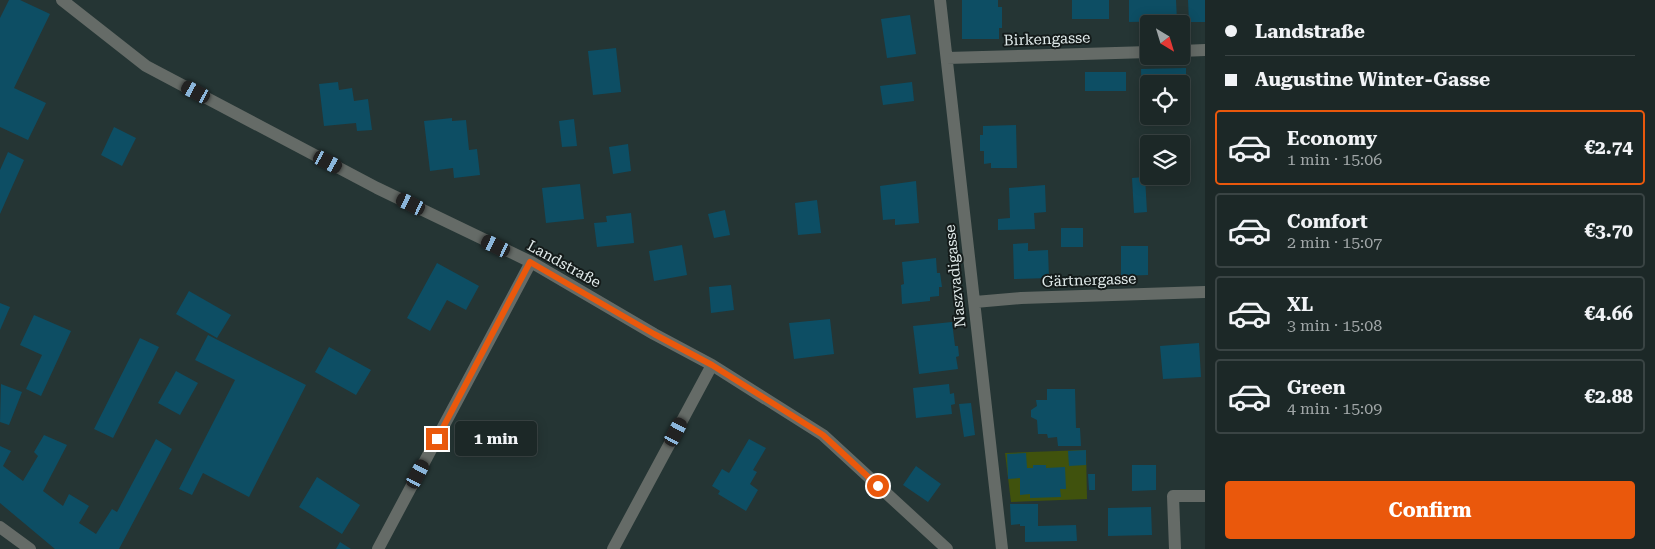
<!DOCTYPE html>
<html lang="en">
<head>
<meta charset="utf-8">
<style>
  body { margin:0; font-family:"Roboto Serif",serif; background:#25302f; color:#f1f3f6; height:100vh; display:flex; flex-direction:column; font-size:19px; white-space:nowrap }
  * { box-sizing:border-box; margin:0 }
  p { font-size:16px; color:#a0a6a7 }
  .icon { flex:none; width:28px; height:28px; fill:none; stroke:currentColor; stroke-width:2; stroke-linecap:round; stroke-linejoin:round }
  .map { position:relative; flex:1; overflow:hidden }
  .drawer { display:flex; flex-direction:column; background:#1c2827; width:450px }
  .drawer>* { flex:none }
  .top-card { display:grid; align-content:center; height:110px; padding:0 20px; background:#1c2827 }
  .needle { width:32px; rotate:142deg }
  .tools { position:absolute; left:1140px; top:15px; display:grid; gap:10px }
  .tools a { display:grid; place-items:center; width:50px; height:50px; border-radius:5px; background:#1c2827; box-shadow:0 2px 12px #0003,0 0 0 1px #3a4444; font-size:25px }
  .end { position:absolute; width:22px; height:22px; margin:-11px; border:6px solid #ea580c; background:#fff; box-shadow:0 0 0 2px #fff }
  .from { border-radius:50% }
  .bubble { position:absolute; height:35px; border-radius:5px; background:#1c2827; box-shadow:0 2px 12px #0003,0 0 0 1px #3a4444; font-size:16px; font-weight:700; line-height:35px; text-align:center }
  .car { position:absolute; width:15px; height:30px; margin:-15px -8px; border-radius:6px; box-shadow:0 0 4px 1px #0007; background:linear-gradient(#222 24%,#8ab4d8 0 40%,#222 0 76%,#8ab4d8 0 86%,#222 0) }
  .top-card b { display:flex; align-items:center; gap:18px; height:48px; font-size:19px }
  .top-card b+b { border-top:1px solid #3a4444 }
  .top-card i { width:12px; height:12px; background:#f1f3f6 }
  ul { padding:0; list-style:none }
  li { display:flex; align-items:center; gap:15px; height:75px; margin:0 10px 8px; padding:0 10px; border:2px solid #3a4444; border-radius:5px }
  li div { flex:1 }
  li b { display:block; font-size:19px }
  li em { font-style:normal; font-weight:700 }
  li.active { border-color:#ea580c }
  li>.icon { width:45px; height:45px; stroke-width:1.5 }
  .primary-button { display:flex; gap:10px; margin-top:auto; padding:10px 20px }
  .primary-button a { flex:1; height:58px; border-radius:5px; background:#ea580c; color:#fff; font-size:20px; font-weight:700; line-height:58px; text-align:center }
  main { display:flex; flex:1; min-height:0 }
  .map>svg:first-child { display:block }
</style>
</head>
<body>
<main>
<div class="map">
<svg width="1205" height="549" viewBox="0 0 1205 549">
  <rect width="100%" height="100%" fill="#253534"/>
  <path fill="#40520d" d="M1086,450L1087,499L1011,502L1005,453Z"/>
  <path fill="#0d4e64" d="M9,0H20L50,14L14,88L46,103L28,140L0,127V18Z
    M962,0H998V7H1002V28H999V39H962Z
    M1072,0H1109V19H1072Z
    M1129,0H1176L1177,21L1129,22Z
    M1188,0H1205V22H1189Z
    M910,15L916,54L887,58L881,19Z
    M616,48L621,92L593,95L588,51Z
    M1186,68V101H1181V84H1149V102H1142L1141,69Z
    M1085,72H1126V91H1085Z
    M338,82L339,90L352,88L354,101L368,99L372,130L357,131L356,123L324,126L319,84Z
    M912,82L914,101L883,105L880,86Z
    M452,118V121L466,120L469,150L477,149L480,175L454,178L453,168L430,171L424,121Z
    M574,119L577,146L562,147L559,121Z
    M1016,125L1017,168H991V163L984,164V151H980V135H983V126Z
    M114,127L136,138L122,166L101,155Z
    M628,144L631,171L613,174L609,147Z
    M8,152L24,160L0,214V170Z
    M1145,177L1147,212L1134,213L1132,178Z
    M916,181L919,223L895,225V219L883,220L880,186Z
    M580,184L584,219L546,223L542,188Z
    M1045,185L1046,212L1034,213L1035,229L998,230V219L1010,218L1009,188Z
    M817,200L821,233L798,235L795,203Z
    M725,210L730,235L714,238L708,214Z
    M631,213L634,243L597,247L594,223L607,222L606,216Z
    M1061,228H1083V247H1061Z
    M1028,243V251L1048,250L1049,278L1014,279L1013,244Z
    M682,245L687,275L654,281L649,251Z
    M1121,246H1148V275L1121,276Z
    M936,258L937,273H940L942,287H939V296L930,297V301L902,304L901,285L904,284L902,262Z
    M437,263L479,286L466,310L447,300L430,331L407,318Z
    M731,285L734,310L711,313L709,287Z
    M189,291L231,315L217,338L176,314Z
    M0,303L10,307L0,330Z
    M34,315L71,331L41,396L26,389L42,355L20,345Z
    M830,319L834,354L794,359L789,323Z
    M952,322L955,346H958L959,356L956,357L958,369L919,374L913,326Z
    M208,335L306,385L249,497L203,473L192,495L179,489L235,380L195,360Z
    M140,338L159,347L113,438L94,429Z
    M1199,343L1201,377L1163,379L1160,346Z
    M329,347L371,370L356,395L315,372Z
    M176,371L198,383L180,415L158,403Z
    M1,384L22,392L9,425L0,422Z
    M949,384L950,394L954,393L955,404L951,405L952,414L916,418L913,388Z
    M1047,389H1075L1076,428H1080L1081,446H1058L1057,437L1048,438L1047,434H1038L1037,420L1031,417V410L1037,406L1036,400H1047Z
    M971,403L975,435L964,437L959,404Z
    M44,435L67,445L43,491L63,506L69,494L89,506L79,523L96,534L112,509L117,512L156,439L172,449L119,549H55L0,503V446L11,451L3,466L23,481L38,456L34,452Z
    M749,439L766,448L753,470L757,472L750,484L758,490L746,511L718,494L720,491L712,486L722,469L729,473Z
    M1086,450V465L1069,466L1068,451Z
    M1026,453L1027,468H1033V465H1046V468L1065,467L1066,489H1060L1061,497L1030,498V494L1020,495V478L1008,479L1007,454Z
    M1132,465H1156V490L1132,491Z
    M916,466L941,484L928,502L903,485Z
    M1088,474H1095V490H1089Z
    M317,477L360,505L342,534L299,507Z
    M1010,504H1038V526L1076,525L1077,541L1025,542V526H1020V524L1011,525Z
    M1151,507L1152,535L1108,536V508Z
    M340,542L351,549H336Z"/>
  <g fill="none" stroke-linecap="round" stroke-linejoin="round">
    <path stroke="#656b67" stroke-width="12" d="M62,0L146,66L377,188L531,262L654,334L712,365L823,435L947,549
      M940,0L1002,549
      M1181,51L1205,50
      M947,58L1149,52
      M975,302L1021,298L1205,292
      M0,527L30,549
      M378,549L531,262
      M613,549L712,365
      M1175,549L1173,496H1205"/>
  </g>
  <g fill="none" stroke-linecap="round" stroke-linejoin="round">
    <path stroke="#ea580c" stroke-width="6" d="M437,439L530,262L654,334L712,365L823,435L878,486"/>
  </g>
  <g text-anchor="middle" stroke-width="4" stroke-linejoin="round" paint-order="stroke">
    <g font-size="15" fill="#e0eaea" stroke="#141b1a">
      <text transform="translate(1047 39) rotate(-2)" y="5">Birkengasse</text>
      <text transform="translate(564 264) rotate(29)" y="5">Landstraße</text>
      <text transform="translate(955 276) rotate(-96)" y="5">Naszvadigasse</text>
      <text transform="translate(1089 280) rotate(-2)" y="5">Gärtnergasse</text>
    </g>
  </g>
</svg>
<div class="tools">
<a><svg class="needle" viewBox="-14 -14 28 28"><path d="M0-13l5 13h-10z" fill="#e53935"/><path d="M0 13l5-13h-10z" fill="#a0a6a7"/></svg></a>
<a><svg class="icon" aria-label="locate" viewBox="0 0 24 24"><circle cx="12" cy="12" r="6"/><path d="M12 2v4M12 18v4M2 12h4M18 12h4"/></svg></a>
<a><svg class="icon" aria-label="layers" viewBox="0 0 24 24"><path d="M12 4l9 5-9 5-9-5zM3 14l9 5 9-5"/></svg></a>
</div>
<i class="end from" style="left:878px;top:486px"></i>
<i class="end" style="left:437px;top:439px"></i>
<div class="bubble" style="left:455px;top:421px;width:82px">1 min</div>
<i class="car" style="left:196px;top:92px;rotate:298deg"></i>
<i class="car" style="left:328px;top:162px;rotate:118deg"></i>
<i class="car" style="left:411px;top:204px;rotate:296deg"></i>
<i class="car" style="left:496px;top:246px;rotate:296deg"></i>
<i class="car" style="left:676px;top:432px;rotate:28deg"></i>
<i class="car" style="left:418px;top:474px;rotate:28deg"></i>
</div>
<section class="drawer">
<div class="top-card">
<b><i class="from"></i>Landstraße</b>
<b><i></i>Augustine Winter-Gasse</b>
</div>
<ul>
<li class="active"><svg class="icon" aria-label="car" viewBox="0 0 24 24"><path d="M5 17H2v-5l4-1 3-4h7l3 4 3 1v5h-3M9 17h6M6 11h13"/><circle cx="7" cy="17" r="2"/><circle cx="17" cy="17" r="2"/></svg><div><b>Economy</b><p>1 min · 15:06</p></div><em>€2.74</em></li>
<li><svg class="icon" aria-label="car" viewBox="0 0 24 24"><path d="M5 17H2v-5l4-1 3-4h7l3 4 3 1v5h-3M9 17h6M6 11h13"/><circle cx="7" cy="17" r="2"/><circle cx="17" cy="17" r="2"/></svg><div><b>Comfort</b><p>2 min · 15:07</p></div><em>€3.70</em></li>
<li><svg class="icon" aria-label="car" viewBox="0 0 24 24"><path d="M5 17H2v-5l4-1 3-4h7l3 4 3 1v5h-3M9 17h6M6 11h13"/><circle cx="7" cy="17" r="2"/><circle cx="17" cy="17" r="2"/></svg><div><b>XL</b><p>3 min · 15:08</p></div><em>€4.66</em></li>
<li><svg class="icon" aria-label="car" viewBox="0 0 24 24"><path d="M5 17H2v-5l4-1 3-4h7l3 4 3 1v5h-3M9 17h6M6 11h13"/><circle cx="7" cy="17" r="2"/><circle cx="17" cy="17" r="2"/></svg><div><b>Green</b><p>4 min · 15:09</p></div><em>€2.88</em></li>
</ul>
<div class="primary-button"><a>Confirm</a></div>
</section>
</main>
</body>
</html>
